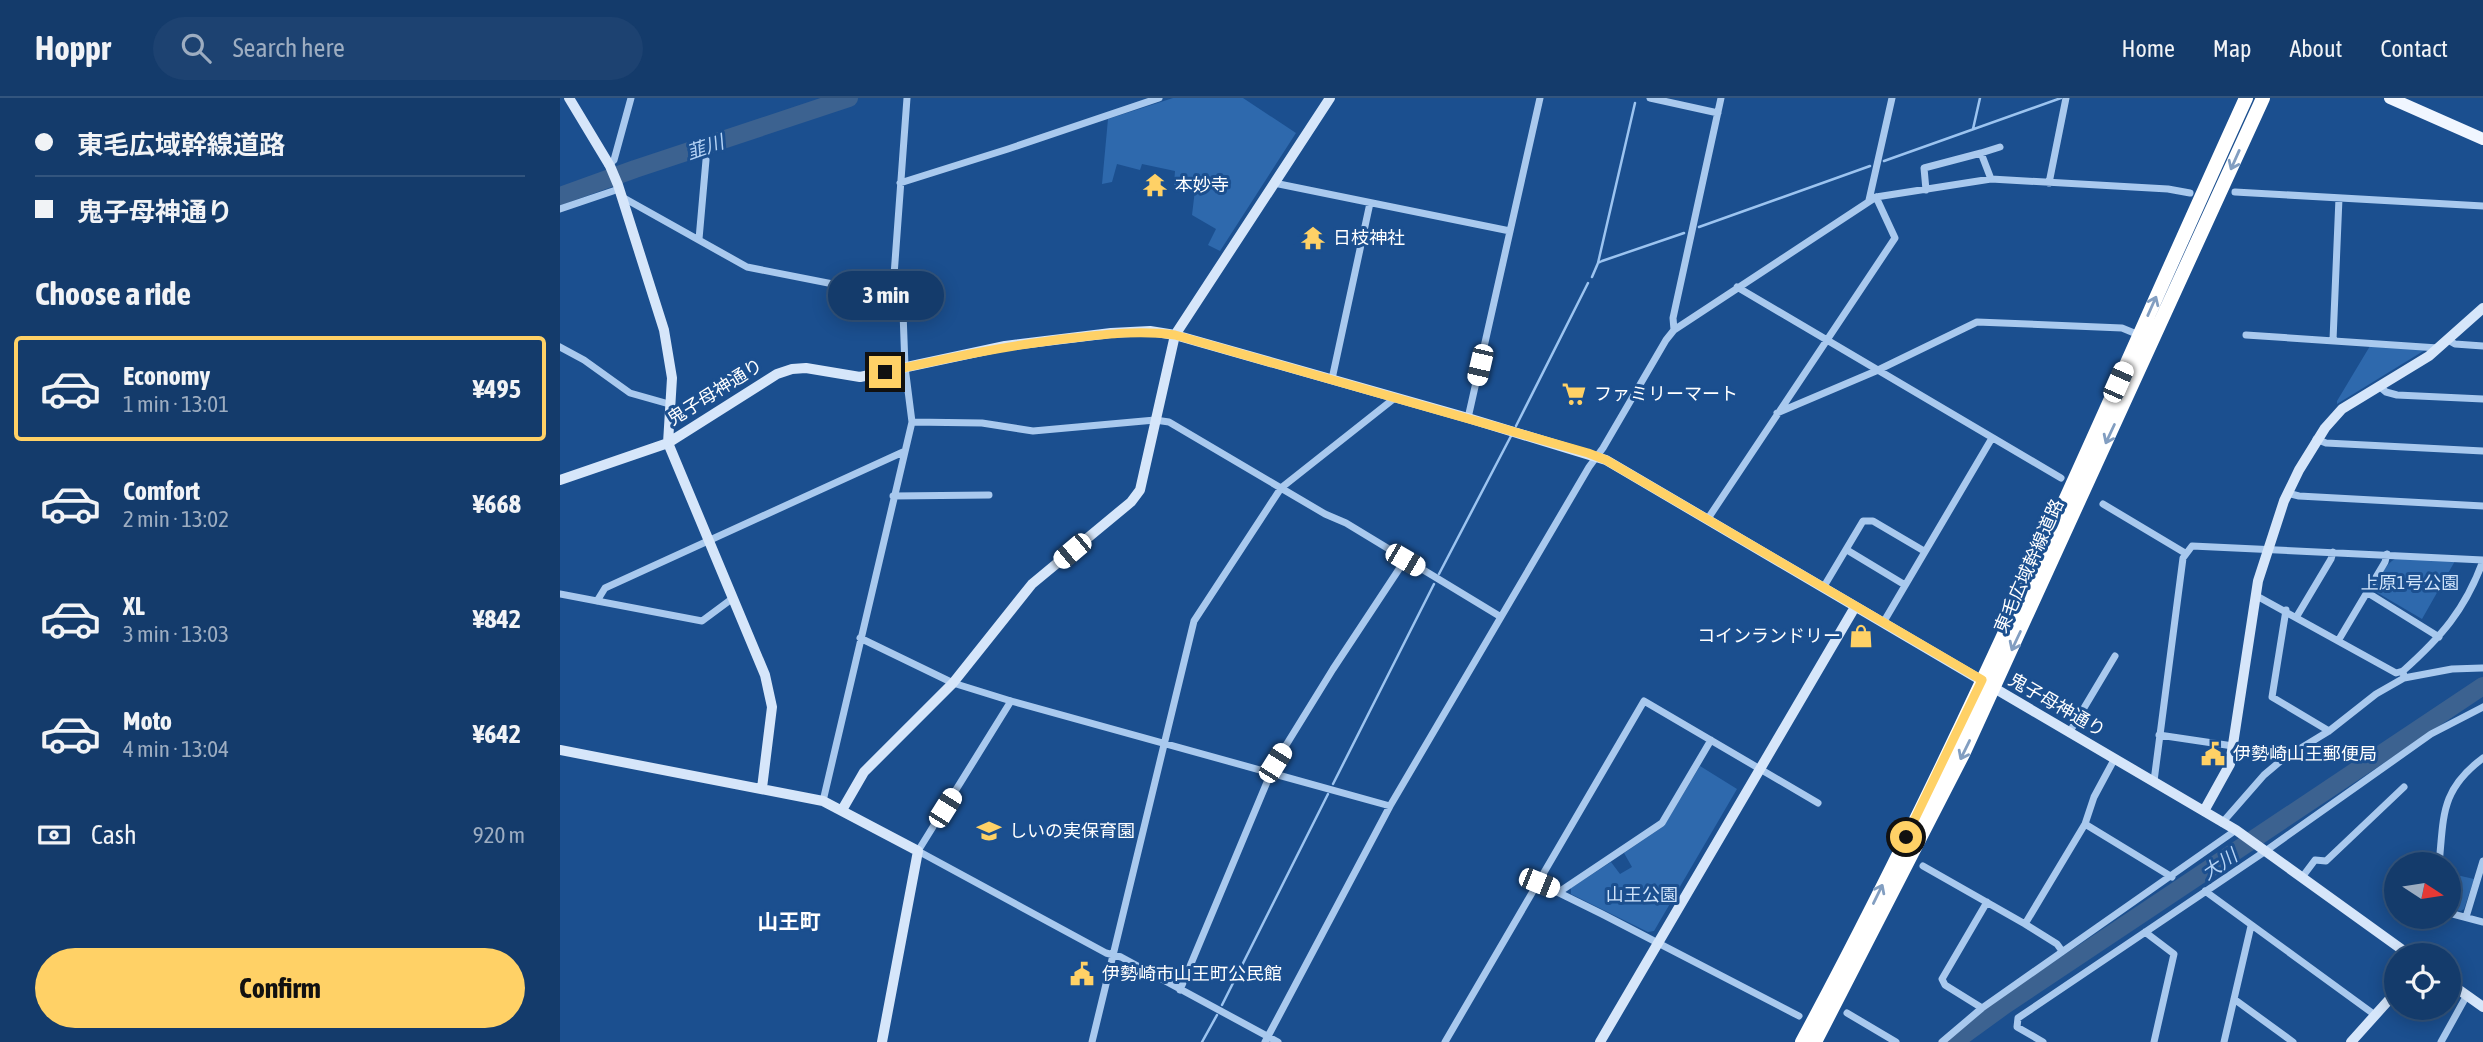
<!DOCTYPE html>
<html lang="en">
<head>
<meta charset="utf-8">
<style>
  body { margin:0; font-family:"Asap Condensed","Noto Sans JP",sans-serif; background:#1d4271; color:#f1f3f6; height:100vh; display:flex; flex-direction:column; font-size:26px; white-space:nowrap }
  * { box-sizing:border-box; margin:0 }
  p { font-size:23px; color:#9dadc1 }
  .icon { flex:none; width:38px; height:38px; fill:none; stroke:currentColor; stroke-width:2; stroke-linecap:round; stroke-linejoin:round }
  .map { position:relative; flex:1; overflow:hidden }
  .side { display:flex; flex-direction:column; background:#143b6b; width:560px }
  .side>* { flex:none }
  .top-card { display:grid; align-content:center; height:154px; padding:0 35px; background:#143b6b }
  .needle { width:46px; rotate:102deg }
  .fabs { position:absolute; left:1824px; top:754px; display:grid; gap:14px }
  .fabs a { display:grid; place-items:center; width:77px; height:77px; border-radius:50%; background:#143b6b; box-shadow:0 4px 18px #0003,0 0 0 2px #33557e; font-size:35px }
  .end { position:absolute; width:32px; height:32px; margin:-16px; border:9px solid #ffd166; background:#111; box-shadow:0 0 0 4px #111 }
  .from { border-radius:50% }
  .bubble { position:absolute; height:49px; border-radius:24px; background:#143b6b; box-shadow:0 4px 18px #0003,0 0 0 2px #33557e; font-size:23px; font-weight:700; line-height:49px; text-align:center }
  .car { position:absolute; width:21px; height:42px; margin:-21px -10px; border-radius:9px; box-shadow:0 0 5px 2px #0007; background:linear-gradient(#fff 24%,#345 0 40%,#fff 0 76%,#345 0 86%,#fff 0) }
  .top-card b { display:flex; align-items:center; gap:24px; height:66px; font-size:26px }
  .top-card b+b { border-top:2px solid #33557e }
  .top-card i { width:18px; height:18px; background:#f1f3f6 }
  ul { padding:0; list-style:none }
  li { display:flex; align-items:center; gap:21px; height:105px; margin:0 14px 10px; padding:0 21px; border:4px solid transparent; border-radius:7px }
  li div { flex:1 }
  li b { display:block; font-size:26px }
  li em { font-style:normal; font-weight:700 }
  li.active { border-color:#ffd166 }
  li>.icon { width:63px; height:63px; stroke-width:1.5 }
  h2 { padding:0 35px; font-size:32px; line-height:84px }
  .pay { display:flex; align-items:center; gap:18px; height:77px; padding:0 35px; font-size:26px }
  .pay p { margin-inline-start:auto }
  .cta { display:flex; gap:14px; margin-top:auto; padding:14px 35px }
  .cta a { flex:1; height:80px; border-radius:42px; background:#ffd166; color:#111; font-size:28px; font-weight:700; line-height:80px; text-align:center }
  header { display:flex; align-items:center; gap:42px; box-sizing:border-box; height:98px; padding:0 35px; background:#143b6b; border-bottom:2px solid #33557e }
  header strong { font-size:33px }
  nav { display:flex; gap:38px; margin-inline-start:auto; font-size:24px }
  .search { width:490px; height:63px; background:#1d4271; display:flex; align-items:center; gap:18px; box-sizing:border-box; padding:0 24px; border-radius:38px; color:#9dadc1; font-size:26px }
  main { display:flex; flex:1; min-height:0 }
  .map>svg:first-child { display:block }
</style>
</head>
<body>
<header>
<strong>Hoppr</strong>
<div class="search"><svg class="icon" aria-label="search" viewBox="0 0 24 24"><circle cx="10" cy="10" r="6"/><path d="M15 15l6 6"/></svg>Search here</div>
<nav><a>Home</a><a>Map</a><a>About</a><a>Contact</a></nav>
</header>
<main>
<section class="side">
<div class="top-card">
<b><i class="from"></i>東毛広域幹線道路</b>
<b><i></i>鬼子母神通り</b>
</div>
<h2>Choose a ride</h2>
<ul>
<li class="active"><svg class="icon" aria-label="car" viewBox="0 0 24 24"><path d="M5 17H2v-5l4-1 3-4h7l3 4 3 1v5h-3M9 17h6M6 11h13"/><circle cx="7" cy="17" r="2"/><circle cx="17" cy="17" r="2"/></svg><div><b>Economy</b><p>1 min · 13:01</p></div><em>¥495</em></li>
<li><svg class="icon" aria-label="car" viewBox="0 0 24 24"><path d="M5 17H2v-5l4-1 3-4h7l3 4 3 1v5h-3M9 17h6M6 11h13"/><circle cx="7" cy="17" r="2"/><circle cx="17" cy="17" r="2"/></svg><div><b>Comfort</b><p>2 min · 13:02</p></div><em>¥668</em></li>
<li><svg class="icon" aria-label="car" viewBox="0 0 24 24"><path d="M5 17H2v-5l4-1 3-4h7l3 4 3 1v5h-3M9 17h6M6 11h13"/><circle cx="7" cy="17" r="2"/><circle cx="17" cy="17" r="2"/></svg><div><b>XL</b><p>3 min · 13:03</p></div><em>¥842</em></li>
<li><svg class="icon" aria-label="car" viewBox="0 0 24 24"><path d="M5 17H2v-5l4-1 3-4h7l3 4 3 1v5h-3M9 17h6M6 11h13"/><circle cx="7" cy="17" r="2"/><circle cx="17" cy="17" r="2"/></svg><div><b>Moto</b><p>4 min · 13:04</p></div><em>¥642</em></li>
</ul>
<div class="pay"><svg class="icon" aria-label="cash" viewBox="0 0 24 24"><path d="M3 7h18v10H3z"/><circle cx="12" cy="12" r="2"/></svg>Cash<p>920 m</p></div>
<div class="cta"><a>Confirm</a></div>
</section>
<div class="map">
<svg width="1923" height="944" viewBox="0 0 1923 944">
  <rect width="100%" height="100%" fill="#1b4f8f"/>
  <path fill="#2e69ad" d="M613,0H683L736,35L660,153L648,147L656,131L632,117L635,92L614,87L615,73L582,66L580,72L557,66L552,84L542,86L548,21Z
    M1810,248L1865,252L1777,306V303Z
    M1837,460L1895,463L1862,521L1816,494C1814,483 1827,464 1837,460Z
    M1140,668L1177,691L1094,833L1088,834L1011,796V790L1051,764L1060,776L1072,769L1064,755L1104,728Z
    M1888,775L1914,781L1904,811L1901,813L1890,811Z"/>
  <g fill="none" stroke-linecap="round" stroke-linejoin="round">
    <path stroke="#9cc4f0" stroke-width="2.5" d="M1413,31L1420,0
      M1324,63L1501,0
      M1139,129L1310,68
      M1038,165L1075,5
      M1032,179L1038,165L1042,163L1124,135
      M956,328L1028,185
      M879,476L951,338
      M773,686L874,486
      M662,907L768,696
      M642,944L657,917"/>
    <path stroke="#3c6290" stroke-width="18" d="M0,98L75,71L289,0
      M1394,944L1445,907L1923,588"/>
    <path stroke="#a9c9ee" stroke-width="7" d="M1090,0L1158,15
      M1421,55L1440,49
      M48,67L54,62L71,0
      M340,85L448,51L599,0
      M714,85L950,133
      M1489,85L1506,0
      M1366,92L1364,70L1421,55L1431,81
      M1675,94L1923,108
      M62,99L187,169L334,198
      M1309,102L1332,0
      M0,111L59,91
      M139,141L146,62
      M1177,189L1501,380
      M1114,232L1113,220L1161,0
      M1686,237L1878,250
      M1773,242L1779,100
      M1888,242L1895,246L1923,248
      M0,249L24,262L70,295L109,306
      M772,281L810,105
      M1819,288L1826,294L1837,297L1923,301
      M1217,315L1316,273L1417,224L1562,230L1579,237
      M908,320L980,0
      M352,324L422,325L473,333L595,322L609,324L765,416L786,425L941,519
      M1756,341L1766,345L1923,353
      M1727,395L1739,398L1923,408
      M333,398L429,397
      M1543,406L1625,455
      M1147,422L1335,140L1316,99
      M1287,452L1345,487
      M1263,490L1303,423H1313L1364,453
      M1808,495L1879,539
      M0,496L142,523L173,500
      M1695,497L1836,575L1843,573C1881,539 1905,512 1923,463
      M37,503L45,490L343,354
      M1726,512L1712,599L1769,633
      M1737,518L1771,461L1773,454
      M1323,525L1432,340
      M300,540L393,585L451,603L830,708
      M1778,543L1825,464L1827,456
      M1844,580L1892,571L1922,570
      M451,603L358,753L546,855L561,859L718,944
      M1509,635L1555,558
      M1599,637L1673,648
      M1594,683L1623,460L1632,448L1923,462
      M263,703L352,324L345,269L343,214L333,191L347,0
      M1662,725L1704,677L1723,661L1769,633L1816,596L1844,580L1843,573
      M1525,726L1612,779
      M1879,766C1884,718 1880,692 1923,660
      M1363,768L1465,826L1497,846L1502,853
      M1743,778L1755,762L1766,763L1844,689
      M979,785L1042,816L1239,918
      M1645,793L1815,917
      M999,794L1102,725L1151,642
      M1888,812L1889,815L1923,824
      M1906,819L1923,763
      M1465,826L1525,726L1534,699L1555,660
      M1585,834L1614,856L1594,944
      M620,892L715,665L773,571L845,462
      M1674,901L1733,944
      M1422,910L1385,887L1382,881L1427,804
      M1287,915L1336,944
      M532,944L634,523L721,390L836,299
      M705,944L830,708L1029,369L1043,350L1106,242L1114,232L1316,99L1431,81L1608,91L1630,95
      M885,944L1084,603L1258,705
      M1382,944L1422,910L1676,732
      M1483,944L1457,929L1458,920L1707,752L1871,636L1923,609
      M1664,944L1691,828
      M1881,944L1907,897"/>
    <path stroke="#d6e6fa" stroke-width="10" d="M9,0L50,68L58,87L104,232L112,280L108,345L205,577L212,609L202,690
      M0,382L108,345L217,276L232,271L246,270L300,279L445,248L551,235L590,233L615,237L908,320L1046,362L1676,732L1851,858
      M0,652L263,703L358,753L322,944
      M282,712L304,674L393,585L472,486L571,404L580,392L615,237L770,0
      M1644,713L1670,666L1698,483L1724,403L1739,372L1765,330L1782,311L1869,258L1923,210
      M1888,884L1923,909
      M1040,944L1295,509
      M1791,944L1836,894"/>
    <path stroke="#f0f6ff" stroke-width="12" d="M1830,0L1923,41"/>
    <path stroke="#fff" stroke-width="14" d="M1242,944C1407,638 1542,316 1686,0
      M1255,944L1403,656L1703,0"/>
  </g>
  <defs><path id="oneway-shaft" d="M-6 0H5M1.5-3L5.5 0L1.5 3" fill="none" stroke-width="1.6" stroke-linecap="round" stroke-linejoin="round" transform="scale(1.75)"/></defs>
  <g stroke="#829ec1">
    <use href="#oneway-shaft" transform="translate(1675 62) rotate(114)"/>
    <use href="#oneway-shaft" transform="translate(1592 208) rotate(-66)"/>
    <use href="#oneway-shaft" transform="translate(1550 336) rotate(115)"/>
    <use href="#oneway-shaft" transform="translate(1456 543) rotate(115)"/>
    <use href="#oneway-shaft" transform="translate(1405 652) rotate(116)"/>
    <use href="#oneway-shaft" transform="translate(1318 796) rotate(-64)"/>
  </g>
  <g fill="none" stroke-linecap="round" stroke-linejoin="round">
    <path stroke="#ffd166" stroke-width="9" d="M325,274C388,260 449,247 513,240C547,236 581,232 615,237L1028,355L1046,362L1422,582L1346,739"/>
  </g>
  <defs>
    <g id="temple-bare" transform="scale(1.89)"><path d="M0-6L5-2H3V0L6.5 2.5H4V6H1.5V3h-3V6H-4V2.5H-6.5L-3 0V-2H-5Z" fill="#ffd166" stroke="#1b4f8f" stroke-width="2.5" paint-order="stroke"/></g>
    <g id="supermarket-bare" transform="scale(1.89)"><path d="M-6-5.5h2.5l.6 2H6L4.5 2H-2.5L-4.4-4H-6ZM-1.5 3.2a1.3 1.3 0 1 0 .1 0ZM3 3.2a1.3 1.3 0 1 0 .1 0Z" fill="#ffd166" stroke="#1b4f8f" stroke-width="2.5" paint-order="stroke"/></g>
    <g id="shop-bare" transform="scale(1.89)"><path d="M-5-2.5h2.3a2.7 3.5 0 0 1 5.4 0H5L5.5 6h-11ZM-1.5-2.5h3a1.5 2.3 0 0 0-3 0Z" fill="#ffd166" stroke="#1b4f8f" stroke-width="2.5" paint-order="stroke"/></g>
    <g id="civic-bare" transform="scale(1.89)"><path d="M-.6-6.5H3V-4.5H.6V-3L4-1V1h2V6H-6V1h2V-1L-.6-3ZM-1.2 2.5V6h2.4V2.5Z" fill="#ffd166" stroke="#1b4f8f" stroke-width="2.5" paint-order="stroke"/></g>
    <g id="school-bare" transform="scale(1.89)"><path d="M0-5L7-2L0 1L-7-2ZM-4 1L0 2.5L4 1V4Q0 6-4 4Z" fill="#ffd166" stroke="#1b4f8f" stroke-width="2.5" paint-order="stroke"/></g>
  </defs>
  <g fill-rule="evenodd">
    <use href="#temple-bare" x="595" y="87"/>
    <use href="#temple-bare" x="753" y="140"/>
    <use href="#supermarket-bare" x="1014" y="296"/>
    <use href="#shop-bare" x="1301" y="538"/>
    <use href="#civic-bare" x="1653" y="656"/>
    <use href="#school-bare" x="429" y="733"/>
    <use href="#civic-bare" x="522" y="876"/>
  </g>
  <g text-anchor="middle" stroke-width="6" stroke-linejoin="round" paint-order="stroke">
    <g font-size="18" fill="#fff" stroke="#1b4f8f" text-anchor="start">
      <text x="615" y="93">本妙寺</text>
      <text x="773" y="146">日枝神社</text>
      <text x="1034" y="302">ファミリーマート</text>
      <text x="1281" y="544" text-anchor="end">コインランドリー</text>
      <text x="1673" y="662">伊勢崎山王郵便局</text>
      <text x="449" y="739">しいの実保育園</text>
      <text x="542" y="882">伊勢崎市山王町公民館</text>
    </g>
    <g font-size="18" fill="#fff" stroke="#1b4f8f">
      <text transform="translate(155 294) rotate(-32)" y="6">鬼子母神通り</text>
      <text transform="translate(1469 468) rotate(-66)" y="6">東毛広域幹線道路</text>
      <text transform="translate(1497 607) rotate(30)" y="6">鬼子母神通り</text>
    </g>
    <g font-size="18" fill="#cfe3fa" stroke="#1b4f8f">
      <text x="1850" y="491">上原1号公園</text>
      <text x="1082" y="803">山王公園</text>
    </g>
    <g font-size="19" font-style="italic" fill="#b5d3f5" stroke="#1b4f8f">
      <text transform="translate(145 49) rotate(-19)" y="7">韮川</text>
      <text transform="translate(1659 766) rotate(-34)" y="7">大川</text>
    </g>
    <g font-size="21" font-weight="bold" fill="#fff" stroke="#1b4f8f">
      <text x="229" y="831">山王町</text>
    </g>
  </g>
</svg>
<div class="fabs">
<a><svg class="needle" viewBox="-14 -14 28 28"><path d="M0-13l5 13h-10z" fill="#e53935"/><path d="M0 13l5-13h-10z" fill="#9dadc1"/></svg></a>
<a><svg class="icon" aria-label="locate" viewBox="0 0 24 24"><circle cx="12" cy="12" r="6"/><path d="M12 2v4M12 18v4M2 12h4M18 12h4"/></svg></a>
</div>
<i class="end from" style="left:1346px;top:739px"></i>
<i class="end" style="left:325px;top:274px"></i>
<div class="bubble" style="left:268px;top:173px;width:116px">3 min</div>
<i class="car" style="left:920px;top:267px;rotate:193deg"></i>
<i class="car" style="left:1558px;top:284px;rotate:24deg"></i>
<i class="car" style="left:512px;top:453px;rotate:230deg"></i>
<i class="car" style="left:845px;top:462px;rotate:120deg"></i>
<i class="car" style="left:715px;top:665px;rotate:32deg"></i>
<i class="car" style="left:385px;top:710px;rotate:32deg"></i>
<i class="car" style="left:979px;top:785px;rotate:112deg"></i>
</div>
</main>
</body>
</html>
